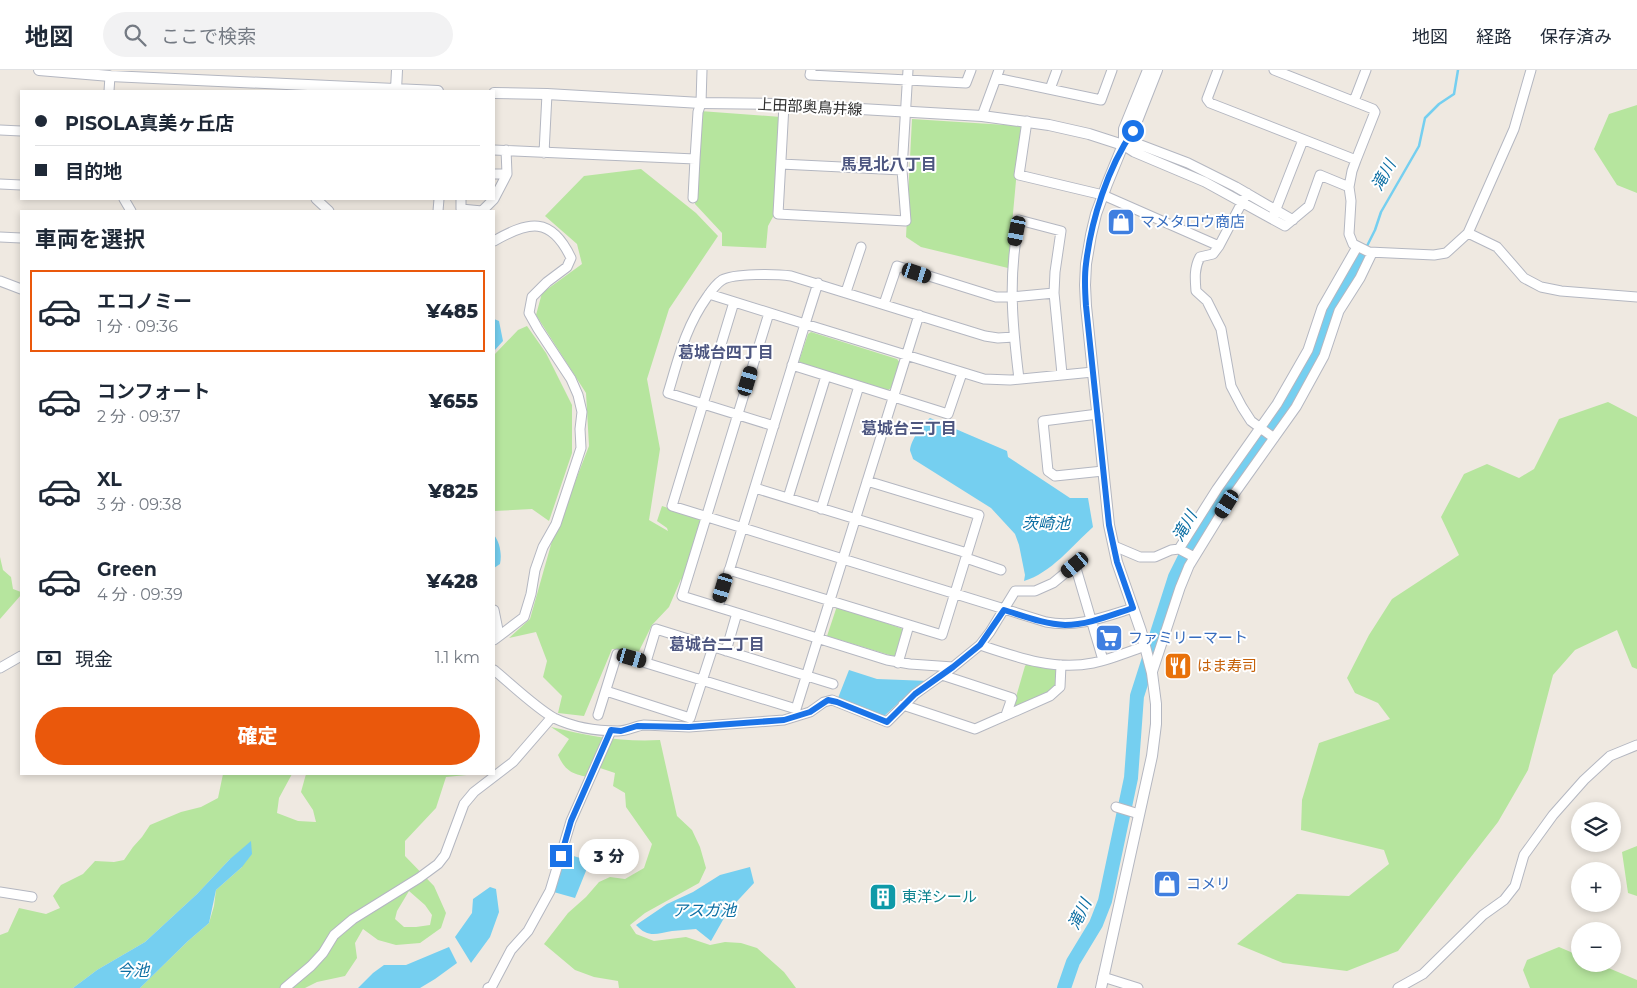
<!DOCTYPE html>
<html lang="ja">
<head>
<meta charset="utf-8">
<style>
  body { margin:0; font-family:Montserrat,"Noto Sans JP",sans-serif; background:#f2f2f3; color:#1f2937; height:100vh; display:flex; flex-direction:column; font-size:19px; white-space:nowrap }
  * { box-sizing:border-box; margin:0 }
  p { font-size:16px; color:#747a83 }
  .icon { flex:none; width:28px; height:28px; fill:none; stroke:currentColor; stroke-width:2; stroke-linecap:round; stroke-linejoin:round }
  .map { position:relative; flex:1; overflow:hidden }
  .sheet { position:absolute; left:20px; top:140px; width:475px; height:565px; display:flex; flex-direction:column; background:#fff; border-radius:0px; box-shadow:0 2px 8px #0003 }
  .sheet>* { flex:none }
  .hud { position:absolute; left:20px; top:20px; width:475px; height:110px; border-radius:0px; box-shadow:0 2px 8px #0003; display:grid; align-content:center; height:110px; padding:0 15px; background:#fff }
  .controls { position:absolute; left:1571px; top:732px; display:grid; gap:10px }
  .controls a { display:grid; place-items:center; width:50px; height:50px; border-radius:50%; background:#fff; box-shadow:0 2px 8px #0003; font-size:25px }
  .end { position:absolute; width:22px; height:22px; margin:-11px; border:6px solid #1a73e8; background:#fff; box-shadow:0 0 0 2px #fff }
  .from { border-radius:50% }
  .bubble { position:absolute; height:35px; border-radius:18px; background:#fff; box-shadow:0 2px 8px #0003; font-size:16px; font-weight:800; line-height:35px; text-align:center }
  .car { position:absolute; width:15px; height:30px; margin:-15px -8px; border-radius:6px; box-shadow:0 0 4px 1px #0007; background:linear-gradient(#222 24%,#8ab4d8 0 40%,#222 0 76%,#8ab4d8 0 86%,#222 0) }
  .hud b { display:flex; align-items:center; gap:18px; height:48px; font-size:19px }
  .hud b+b { border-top:1px solid #e0e1e3 }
  .hud i { width:12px; height:12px; background:#1f2937 }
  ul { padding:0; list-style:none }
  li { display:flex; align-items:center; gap:15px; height:82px; margin:0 10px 8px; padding:0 5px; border:2px solid transparent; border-radius:0px }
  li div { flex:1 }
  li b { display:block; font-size:19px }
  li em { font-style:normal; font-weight:800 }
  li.selected { border-color:#ea580c }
  li>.icon { width:45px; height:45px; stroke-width:1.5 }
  h2 { padding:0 15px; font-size:22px; line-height:60px }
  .pay { display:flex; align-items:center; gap:12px; height:55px; padding:0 15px; font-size:19px }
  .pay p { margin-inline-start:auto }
  .action { display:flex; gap:10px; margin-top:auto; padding:10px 15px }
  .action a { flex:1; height:58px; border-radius:30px; background:#ea580c; color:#fff; font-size:20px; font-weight:800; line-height:58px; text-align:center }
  header { display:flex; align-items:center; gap:30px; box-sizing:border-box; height:70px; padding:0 25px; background:#fff; border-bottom:1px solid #e0e1e3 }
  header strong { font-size:24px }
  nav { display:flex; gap:28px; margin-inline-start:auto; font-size:18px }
  .search { width:350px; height:45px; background:#f2f2f3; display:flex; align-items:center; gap:12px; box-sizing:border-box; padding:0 18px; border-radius:28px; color:#747a83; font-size:19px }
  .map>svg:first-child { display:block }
</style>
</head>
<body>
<header>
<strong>地図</strong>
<div class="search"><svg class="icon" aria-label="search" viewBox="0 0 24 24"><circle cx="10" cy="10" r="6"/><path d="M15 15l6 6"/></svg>ここで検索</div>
<nav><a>地図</a><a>経路</a><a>保存済み</a></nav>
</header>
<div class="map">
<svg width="1637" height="918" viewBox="0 0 1637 918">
  <rect width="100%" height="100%" fill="#efe9e1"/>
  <path fill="#b6e59e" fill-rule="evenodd" d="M1637,35V123L1617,115L1594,79L1609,44Z
    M700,41L781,47L774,145L768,156L766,178L722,176V163L695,134Z
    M912,49L1021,56L1008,198L921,177L906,167Z
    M641,99L696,143L718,166L669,239L647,309L660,379L649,450L668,461L667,458L657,451L662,436L702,449L682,513L681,509L669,537L652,555L639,581L612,579L584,646L558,643L562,626L543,607L547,591L536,562L509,568L530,549L552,471L589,376L586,323L536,245L542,223L582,194L577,174L545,146L584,106Z
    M527,256L546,283L572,335V383L549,451L532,439L494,441V285L518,260Z
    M811,262L897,289L900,293L891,318L887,321L801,293L799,291L808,264Z
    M1608,332L1637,347V599L1632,597L1617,560L1575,580L1553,605L1528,700L1498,752L1398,881L1347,901L1283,893L1237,874L1297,824L1349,826L1389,794L1384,780L1301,760L1302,730L1319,673L1390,649L1378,633L1355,623L1347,608L1369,565L1392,529L1459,485L1441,447L1464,404L1487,394L1519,408L1534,399L1559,349Z
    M0,487L3,500L11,507L13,519L21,522V525L0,549Z
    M837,536L903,559L896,587L827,566Z
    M1027,594L1042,598L1056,599L1059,601L1058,616L1048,623L1016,636L1014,634L1025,596Z
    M551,657C590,666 619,672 660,670L677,746L692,760L700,777L706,798L699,813L645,843L630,855L636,864L654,871L686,867L710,875L725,872L741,873L757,878L784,902L796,918H619L618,911L594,907L575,900L544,874L568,843L586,827L599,812L610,807L625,809L644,798L652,774L626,737L625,723L613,716L615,703L600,698L592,708C574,704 566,703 558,685L569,669Z
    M223,704H292L279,728L277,743L298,751L316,752L313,740L301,722L306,704H477L446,707L436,738L405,771V786L434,816L446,843L441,858L420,873L396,875L378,870L363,859L355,873L357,888L345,906L317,912L305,918H140L188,871L209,853L214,836L216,820L242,797L230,789L197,824L145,872L97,900L73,918H0V865L8,862L19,838L46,844L60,838L53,826L61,815L83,804L95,791L114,792L124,790L133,777L142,767L150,755L181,742L201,737L218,728ZM409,821L425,835L432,845L430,855L416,857H404L395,849L397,841Z
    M1637,776V826L1628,823L1622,782Z
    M1559,877L1580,886V894H1599L1637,910V918H1530L1523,900L1527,890Z"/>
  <path fill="#75cff0" d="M494,249L499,251L503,271L494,281Z
    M930,348L1007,381L1008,387L1070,428H1088L1093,457C1072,476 1051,503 1024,511L1025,505L1019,475L1015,464L991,438L913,389C913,388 910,381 910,380C911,369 923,354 930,348Z
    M494,465C500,473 502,484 500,494L494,498Z
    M849,600L877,609L929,611L916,617L882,648L838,628Z
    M251,771L252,784L242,797L216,820L209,853L188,871L140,918H73L97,900L145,872L197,824L230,789Z
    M567,784L590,791L575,828L550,821Z
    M750,797L754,813L728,841L711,871L696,859C688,860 680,860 672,861C656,864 648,868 636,855L667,834L693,822L720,805Z
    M490,817L496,819L499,842L490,867L471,893L455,867L472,843L473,829Z
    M449,877L457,893L435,909L420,918H358L373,903L384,895H406Z"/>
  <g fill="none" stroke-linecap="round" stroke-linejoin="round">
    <path stroke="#75cff0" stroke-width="2.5" d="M1366,178L1375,160L1381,142L1419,76L1425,48L1439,34L1454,24L1458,0"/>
    <path stroke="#75cff0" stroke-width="14" d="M1064,918L1073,892L1096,854L1105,831L1131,708L1137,626L1175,507L1191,475L1218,432L1279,348L1290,329L1319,275L1331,239L1363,184"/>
    <g stroke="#b4b7c1" stroke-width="11">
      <path id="minor" d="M811,0L810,5L966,13L971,0
        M1218,0L1207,29L1210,33L1356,90L1375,42L1373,39L1274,0
        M996,8L1101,30L1112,0
        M1050,19L1057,0
        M109,21L110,6
        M1354,31L1366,0
        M784,35L778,144L906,151L902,100L908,0
        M982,46L999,0
        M1027,51L1019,105L1103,125L1219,176L1247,123
        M0,60L21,61
        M1123,75L1134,82L1205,112L1285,156L1309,136L1320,105L1349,117
        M1123,75L1138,74L1188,93L1236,117L1293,150
        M494,80L695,89L698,42L701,33L702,0
        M544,83L547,24
        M1356,90L1352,101L1349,117L1351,131L1349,164L1353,174L1369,182L1434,185L1446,183L1468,163L1514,59L1531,0
        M781,94L902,100
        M494,104H507
        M0,114L21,115
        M693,128L695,89
        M124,129L131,141
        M316,129L329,141
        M461,129V139L482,141L494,129
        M494,129L507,104L506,80
        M438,141L439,129
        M1274,144L1303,70
        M1468,163L1497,177L1524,208L1541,217L1561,221L1637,227
        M0,167L21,168
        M494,171C529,151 551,146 571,188L567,197L547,212L532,227L529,243L538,259L571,309L578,325L582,342L580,359L581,378L556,454L543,477L535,500L531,524L524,547L494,570
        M1219,176L1213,184L1200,187C1194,198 1195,209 1196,221L1207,231L1221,259L1231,316L1242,337L1251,351L1274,368
        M0,211L21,219
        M818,213L805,254L984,309L1010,310L1093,302
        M846,222L861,177
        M709,224L805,254L718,537
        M734,232L672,436L1046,552C1077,558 1104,547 1133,538
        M884,234L897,196L996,227H1012L1054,223
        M792,295L948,344L962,303
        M1019,309C1012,252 1008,207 1019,150L1061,161L1055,202L1054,223L1062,304
        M1098,344L1043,351L1048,401L1055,406L1103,401
        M774,356L668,323C679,287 685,258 707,227C711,221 716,214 722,210C734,203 777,204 791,206L985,266L998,268L1014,267
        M755,418L967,483
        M788,428L826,306
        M821,439L859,316
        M1114,476L1140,487H1155L1171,480L1179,479L1194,487
        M1179,479L1217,419L1277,334L1308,280L1322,238L1357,177
        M966,488L1001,500
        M729,500L942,565L979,445L867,411
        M494,540L499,565
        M737,543L887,590L910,594L953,597
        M980,575C1016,587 1054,601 1093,593C1111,589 1128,582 1145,576
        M726,581L737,543L682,526L769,243
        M646,592L656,559L833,614
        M898,593L909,555
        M0,598L21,586
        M494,600C511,614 536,638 554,648C573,657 597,661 618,661C627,661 635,656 644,655L689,657L784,650L810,642L824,632L832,630L887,652L915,624L953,597L980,575L990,562L1015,521H1035L1053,513L1075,495L1103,590
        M1152,603L1180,518L1189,496L1227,434L1296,337L1324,286L1339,241L1360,208L1372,183
        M942,605L1012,628L1006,645
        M606,621L690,648L713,577
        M903,635L975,659L1050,626L1060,617L1061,595
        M598,645L617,584L796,639L919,245
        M1116,737L1139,744
        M0,822L32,827
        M1103,907L1138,918
        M285,918L311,896L323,883L334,865L353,849L419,808L438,794L445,785L464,734L474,722L513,692L552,647
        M488,918L492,916L511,880L528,861L550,821L571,751L611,661
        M1398,918L1423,904L1483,845L1504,830L1515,816L1524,785L1553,745L1584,710L1610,686L1637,675"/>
    </g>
    <g stroke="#b4b7c1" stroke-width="12">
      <path id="tertiary" d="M39,0L110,6L438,21
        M396,20L397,0
        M494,23L547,24L701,33L774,34L982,46L1049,55L1089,64L1123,75
        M1124,74V59L1148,0
        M1101,918L1152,686L1156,654V634L1152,603L1141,561L1117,492L1109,455L1086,236L1085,215L1086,194L1091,165L1096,144L1107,114L1123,75L1133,61L1157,0"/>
    </g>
    <use href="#minor" stroke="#fff" stroke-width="9"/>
    <use href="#tertiary" stroke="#fff" stroke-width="10"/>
  </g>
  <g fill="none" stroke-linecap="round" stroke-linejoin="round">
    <path stroke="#1a73e8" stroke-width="6" d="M561,786L571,751L611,660L621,661L637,656L689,657L784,650L810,642L828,630L837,632L887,652L915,624L953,597L980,575L1004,540C1024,546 1044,554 1065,555C1088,555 1111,545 1133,538L1117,492L1109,455L1086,236C1085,222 1084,208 1086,194C1091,150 1108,97 1133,61"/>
  </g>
  <defs>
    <g id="shop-square" transform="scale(1.4375)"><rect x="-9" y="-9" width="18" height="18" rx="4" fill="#3f7fe0" stroke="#fff"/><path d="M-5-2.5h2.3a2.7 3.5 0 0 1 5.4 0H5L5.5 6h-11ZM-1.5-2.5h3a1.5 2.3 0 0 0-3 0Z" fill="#fff"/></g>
    <g id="supermarket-square" transform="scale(1.4375)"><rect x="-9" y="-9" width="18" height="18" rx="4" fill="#3f7fe0" stroke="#fff"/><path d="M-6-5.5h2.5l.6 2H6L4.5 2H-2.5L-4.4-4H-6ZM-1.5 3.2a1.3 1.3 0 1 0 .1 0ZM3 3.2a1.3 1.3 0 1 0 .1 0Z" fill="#fff"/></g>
    <g id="restaurant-square" transform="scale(1.4375)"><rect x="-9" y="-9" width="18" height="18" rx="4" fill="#e8710a" stroke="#fff"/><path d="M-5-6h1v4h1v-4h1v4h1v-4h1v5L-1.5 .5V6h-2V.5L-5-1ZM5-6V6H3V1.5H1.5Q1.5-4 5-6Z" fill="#fff"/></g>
    <g id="building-square" transform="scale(1.4375)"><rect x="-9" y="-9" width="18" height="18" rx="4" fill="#0f9aa8" stroke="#fff"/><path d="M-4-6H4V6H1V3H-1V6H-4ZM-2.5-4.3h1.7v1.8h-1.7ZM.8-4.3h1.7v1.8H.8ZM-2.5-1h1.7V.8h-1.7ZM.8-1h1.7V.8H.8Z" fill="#fff"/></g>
  </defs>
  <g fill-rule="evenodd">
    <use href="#shop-square" x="1121" y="152"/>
    <use href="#supermarket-square" x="1109" y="568"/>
    <use href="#restaurant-square" x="1178" y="596"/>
    <use href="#shop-square" x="1167" y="814"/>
    <use href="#building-square" x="883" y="827"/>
  </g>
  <g text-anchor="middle" stroke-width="4" stroke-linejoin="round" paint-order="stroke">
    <g font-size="15" fill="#2e2e2e" stroke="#fff">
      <text transform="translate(810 37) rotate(3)" y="5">上田部奥鳥井線</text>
    </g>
    <g font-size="15" fill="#366cbe" stroke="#fff" text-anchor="start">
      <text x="1140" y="157">マメタロウ商店</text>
      <text x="1128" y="573">ファミリーマート</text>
      <text x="1186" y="819">コメリ</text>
    </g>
    <g font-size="15" fill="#c56008" stroke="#fff" text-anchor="start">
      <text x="1197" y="601">はま寿司</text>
    </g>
    <g font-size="15" fill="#0d838f" stroke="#fff" text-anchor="start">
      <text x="902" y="832">東洋シール</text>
    </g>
    <g font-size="16" font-weight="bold" fill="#4d5680" stroke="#fff">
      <text x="889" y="100">馬見北八丁目</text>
      <text x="726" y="288">葛城台四丁目</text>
      <text x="909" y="364">葛城台三丁目</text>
      <text x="717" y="580">葛城台二丁目</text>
    </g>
    <g font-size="16" font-style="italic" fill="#0d6fa3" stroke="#fff">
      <text transform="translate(1383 105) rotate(-61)" y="6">滝川</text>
      <text x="1046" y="459">茨崎池</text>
      <text transform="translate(1184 456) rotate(-60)" y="6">滝川</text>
      <text x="704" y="846">アスガ池</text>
      <text transform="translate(1079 844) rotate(-64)" y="6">滝川</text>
      <text x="133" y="906">今池</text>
    </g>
  </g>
</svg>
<div class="controls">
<a><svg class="icon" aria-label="layers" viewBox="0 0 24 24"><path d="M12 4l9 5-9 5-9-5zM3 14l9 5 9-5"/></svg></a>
<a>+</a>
<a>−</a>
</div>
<i class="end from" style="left:1133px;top:61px"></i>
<i class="end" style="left:561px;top:786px"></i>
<div class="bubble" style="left:579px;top:769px;width:60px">3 分</div>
<i class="car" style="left:1017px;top:161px;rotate:191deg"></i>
<i class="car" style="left:917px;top:203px;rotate:108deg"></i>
<i class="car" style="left:748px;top:311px;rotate:17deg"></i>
<i class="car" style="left:1227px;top:434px;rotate:212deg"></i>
<i class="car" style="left:1075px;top:495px;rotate:230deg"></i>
<i class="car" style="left:723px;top:518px;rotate:197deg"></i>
<i class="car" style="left:632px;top:588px;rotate:106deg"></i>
<div class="hud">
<b><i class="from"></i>PISOLA真美ヶ丘店</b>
<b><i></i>目的地</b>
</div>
<section class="sheet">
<h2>車両を選択</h2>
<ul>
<li class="selected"><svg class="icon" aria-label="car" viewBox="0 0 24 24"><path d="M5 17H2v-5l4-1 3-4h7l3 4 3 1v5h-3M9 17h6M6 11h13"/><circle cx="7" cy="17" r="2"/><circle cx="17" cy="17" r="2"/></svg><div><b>エコノミー</b><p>1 分 · 09:36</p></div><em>¥485</em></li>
<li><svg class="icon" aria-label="car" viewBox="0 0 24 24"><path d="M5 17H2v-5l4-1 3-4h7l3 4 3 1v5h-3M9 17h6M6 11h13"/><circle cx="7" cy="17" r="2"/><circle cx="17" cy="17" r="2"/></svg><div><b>コンフォート</b><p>2 分 · 09:37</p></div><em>¥655</em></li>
<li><svg class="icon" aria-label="car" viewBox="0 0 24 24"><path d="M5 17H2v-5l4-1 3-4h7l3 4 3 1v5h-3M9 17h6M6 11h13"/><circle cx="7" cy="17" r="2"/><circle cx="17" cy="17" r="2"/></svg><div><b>XL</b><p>3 分 · 09:38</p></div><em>¥825</em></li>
<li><svg class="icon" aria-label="car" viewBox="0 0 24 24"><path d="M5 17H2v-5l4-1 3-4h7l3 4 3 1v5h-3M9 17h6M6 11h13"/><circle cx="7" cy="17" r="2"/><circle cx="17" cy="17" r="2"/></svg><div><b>Green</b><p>4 分 · 09:39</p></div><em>¥428</em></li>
</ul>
<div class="pay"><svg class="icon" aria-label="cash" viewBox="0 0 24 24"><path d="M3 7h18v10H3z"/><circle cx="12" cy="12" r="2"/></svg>現金<p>1.1 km</p></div>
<div class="action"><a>確定</a></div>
</section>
</div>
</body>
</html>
